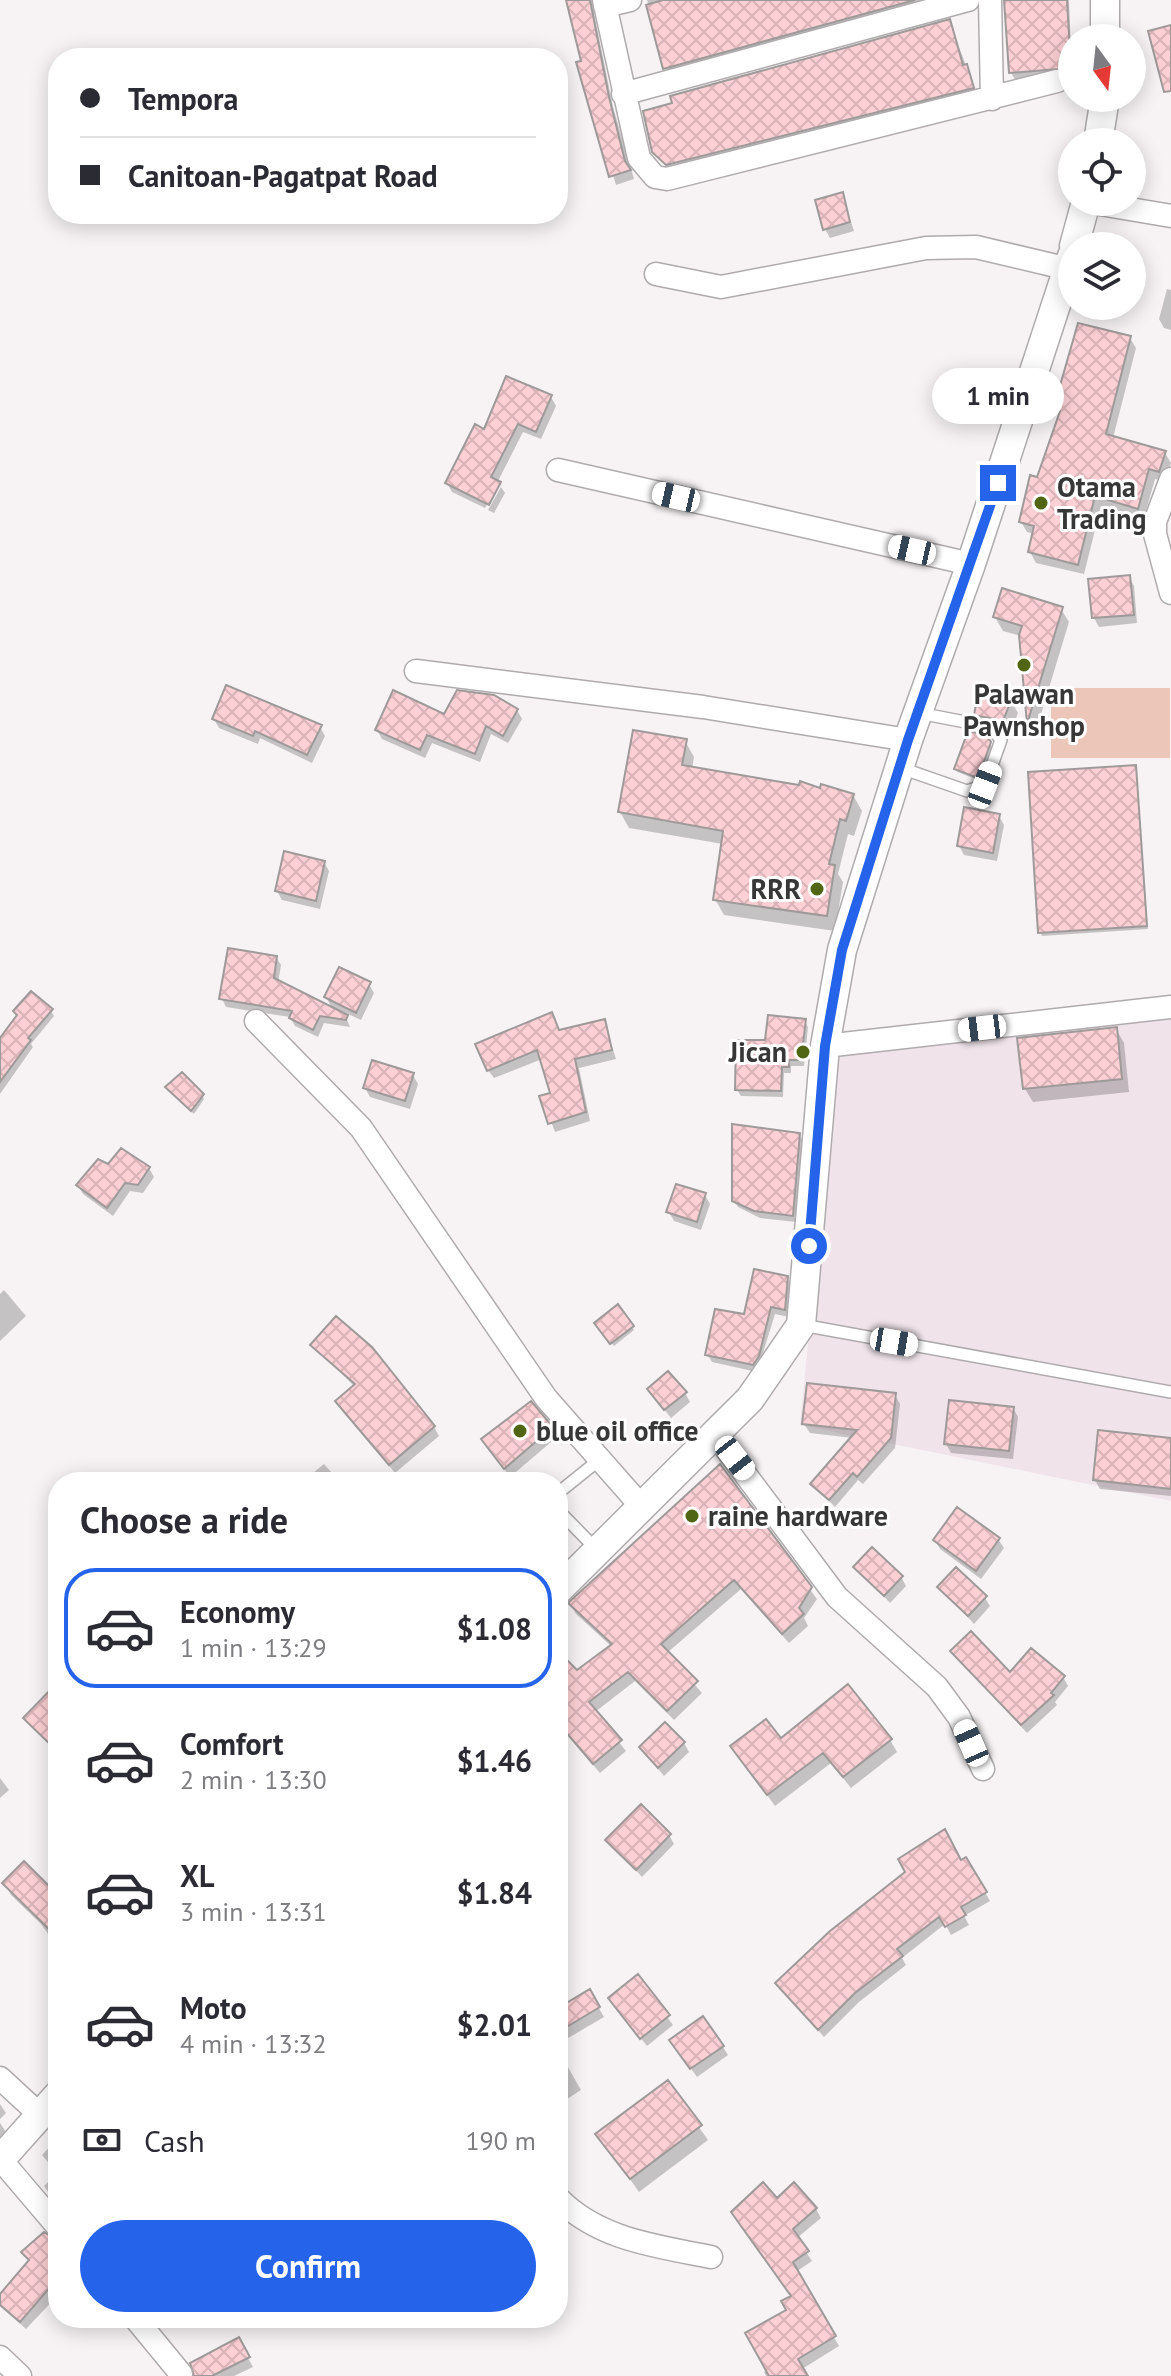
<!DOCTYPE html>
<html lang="en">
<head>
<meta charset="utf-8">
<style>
  body { margin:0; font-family:"PT Sans",sans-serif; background:#f7f7f7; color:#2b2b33; height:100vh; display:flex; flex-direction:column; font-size:30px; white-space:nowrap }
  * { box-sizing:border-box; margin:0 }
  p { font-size:26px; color:#7c7c81 }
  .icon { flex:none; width:44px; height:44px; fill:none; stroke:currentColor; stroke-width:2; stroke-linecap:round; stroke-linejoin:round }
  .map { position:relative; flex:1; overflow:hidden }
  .details { position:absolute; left:48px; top:1472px; width:520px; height:856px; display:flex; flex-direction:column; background:#fff; border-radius:32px; box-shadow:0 4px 20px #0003 }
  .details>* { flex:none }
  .hud { position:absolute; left:48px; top:48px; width:520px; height:176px; border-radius:32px; box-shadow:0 4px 20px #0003; display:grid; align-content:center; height:176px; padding:0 32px; background:#fff }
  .needle { width:52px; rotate:165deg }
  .tools { position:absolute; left:1058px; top:24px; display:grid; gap:16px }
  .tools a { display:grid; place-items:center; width:88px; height:88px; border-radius:50%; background:#fff; box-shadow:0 4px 20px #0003; font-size:40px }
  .end { position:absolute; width:36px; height:36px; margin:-18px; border:10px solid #2563eb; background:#fff; box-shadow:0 0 0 4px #fff }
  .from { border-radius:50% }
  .bubble { position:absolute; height:56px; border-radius:28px; background:#fff; box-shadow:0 4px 20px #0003; font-size:26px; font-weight:700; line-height:56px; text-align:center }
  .car { position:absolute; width:24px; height:48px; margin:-24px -12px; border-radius:10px; box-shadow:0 0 6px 2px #0007; background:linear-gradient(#fff 24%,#345 0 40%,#fff 0 76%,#345 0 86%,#fff 0) }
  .hud b { display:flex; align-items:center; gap:28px; height:76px; font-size:30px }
  .hud b+b { border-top:2px solid #e1e1e2 }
  .hud i { width:20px; height:20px; background:#2b2b33 }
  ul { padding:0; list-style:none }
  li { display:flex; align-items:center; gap:24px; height:120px; margin:0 16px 12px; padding:0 16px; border:4px solid transparent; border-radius:32px }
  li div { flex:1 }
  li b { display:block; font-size:30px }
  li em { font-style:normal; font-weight:700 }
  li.on { border-color:#2563eb }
  li>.icon { width:72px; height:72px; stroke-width:1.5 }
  h2 { padding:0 32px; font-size:36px; line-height:96px }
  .pay { display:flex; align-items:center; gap:20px; height:88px; padding:0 32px; font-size:30px }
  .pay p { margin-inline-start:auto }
  .button { display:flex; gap:16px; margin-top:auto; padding:16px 32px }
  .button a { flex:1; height:92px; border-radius:48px; background:#2563eb; color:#fff; font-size:32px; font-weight:700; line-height:92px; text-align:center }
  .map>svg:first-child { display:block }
</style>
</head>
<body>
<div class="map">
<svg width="1171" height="2376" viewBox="0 0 1171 2376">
  <defs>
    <pattern id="building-cross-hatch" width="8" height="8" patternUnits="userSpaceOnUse" patternTransform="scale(2)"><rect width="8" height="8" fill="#fcd0d4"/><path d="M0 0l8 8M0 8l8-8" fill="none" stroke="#d9b3b7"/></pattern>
  </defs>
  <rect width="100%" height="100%" fill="#f7f3f5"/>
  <path fill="#f0e4ea" d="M1171,1016V1501L800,1425L837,1048Z"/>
  <path fill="#ebc6b9" d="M1051,688H1170V758H1051Z"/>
  <path fill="#0003" d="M567,0H597L594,13L613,107L634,179L616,185L579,63L584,62Z
    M647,0H960L670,76Z
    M1005,0H1069L1072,77L1016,81L1011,73Z
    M949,22L980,101L676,178L654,151Z
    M558,183L563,192L558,210Z
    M842,195L854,231L830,238L825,229Z
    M509,214H557L510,216Z
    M1167,289L1171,290V330L1164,328L1159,319Z
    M1130,338L1136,348L1113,438L1165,453L1171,463L1165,481L1155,479L1144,518L1101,506L1084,574L1036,563L1030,552L1034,534L1027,532L1021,522L1060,416L1056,409Z
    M551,397L556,406L541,439L523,432L497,483L501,486H497L485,508L452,492L447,483L485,431Z
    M501,487L505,493L494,513L488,510Z
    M1129,577L1134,586L1137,623L1099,627L1094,618Z
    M1061,609L1069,622L1035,734L1029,723L1021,636L1003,631L995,617Z
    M1010,699L1018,713L1009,738L1003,732L984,728L976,715Z
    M517,710L522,719L508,743L491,734L480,762L432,743L425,758L382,739L377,730L445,717Z
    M214,719L320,727L325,736L312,763L260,738L258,744L219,728Z
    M685,741L694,757L692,769L853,795L862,811L854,836L848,834L838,874L843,882L835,931L724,915L715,899L723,844L629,828L620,812Z
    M990,743L992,747L980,781L958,772L956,769Z
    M1135,767L1148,929L1042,936L1040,932Z
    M999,816L1004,825L997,861L964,855L959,846Z
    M324,862L329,871L320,909L282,900L277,891Z
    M276,957L281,965L278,983L333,1010L326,997L369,984L374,993L361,1020L344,1012L350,1027L324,1023L318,1037L295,1026L290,1017L226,1007L222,999Z
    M51,1011L54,1016L31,1044L33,1047L0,1094V1042Z
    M804,1020L808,1027L804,1066H791V1073H784L783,1097L741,1096L737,1090L767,1042Z
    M604,1021L616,1059L579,1068L590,1121L555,1132L542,1098L553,1094L542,1059L494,1078L488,1070L560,1032Z
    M1116,1029L1124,1043L1129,1092L1033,1102L1025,1089Z
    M413,1075L418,1084L410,1109L370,1097L365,1088Z
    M170,1091L202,1095L204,1099L194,1114Z
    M799,1135L803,1142L796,1222L760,1218L738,1207L734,1200Z
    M108,1167L149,1168L154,1177L143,1193L130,1191L113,1216L83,1194L78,1185Z
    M705,1195L710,1204L701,1230L674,1221L669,1212Z
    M787,1278L791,1285L789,1317L775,1314L757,1372L712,1362L707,1354Z
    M4,1290L26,1316L0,1341V1294Z
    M599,1327H632L634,1330L614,1346Z
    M313,1345L434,1427L439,1436L395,1473L337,1402L355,1387Z
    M649,1390L685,1393L690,1402L671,1418Z
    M895,1395L900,1404L895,1448L863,1484L858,1480L835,1507L813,1484L853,1438L810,1433L804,1424Z
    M531,1404L557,1437L510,1477L483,1440Z
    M1013,1408L1018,1417L1013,1459L951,1453L946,1444Z
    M1171,1440V1496L1100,1489L1095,1480Z
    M324,1464L340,1482H302Z
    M720,1467L817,1599L804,1618L808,1626L789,1643L741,1589L667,1653L702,1693L674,1720L635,1681L595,1712L626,1751L600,1773L560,1726L558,1728V1654L577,1673L611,1646L576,1614L570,1604Z
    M998,1539L1004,1548L981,1579L940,1549L935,1540Z
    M856,1567L901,1577L906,1586L890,1603Z
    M940,1587L985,1598L990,1606L974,1624Z
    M952,1651L1010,1675L1063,1677L1068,1686L1055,1702L1057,1705L1027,1733Z
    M58,1702V1753L25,1718Z
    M890,1740L897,1752L851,1788L831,1763L775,1806L733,1747L780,1741Z
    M684,1743L689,1752L664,1776L641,1748Z
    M0,1778L9,1790L0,1798Z
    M669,1835L674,1844L642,1877L608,1840Z
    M966,1859L990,1901L964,1916L969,1925L951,1935L945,1924L902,1958L906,1965L859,2002L824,2037L777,1984Z
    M5,1884L58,1898V1948L41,1924L11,1895Z
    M638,1977L673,2025L647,2046L616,2007Z
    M589,1991L604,2017L558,2044V2010Z
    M723,2047L728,2055L697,2077L677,2049Z
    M561,2055L581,2090L558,2105V2056Z
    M667,2082L708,2140L639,2192L598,2134Z
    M0,2104L6,2113L0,2119Z
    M0,2123L8,2135L0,2143Z
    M58,2138V2206L44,2186L57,2173L42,2155Z
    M776,2201L816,2209L821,2218L797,2238L812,2261L796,2272L839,2346L802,2369L806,2376H766L764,2372L768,2370L793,2297Z
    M23,2252H58V2295L26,2329L0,2306V2297L30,2262Z
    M238,2340L253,2367L234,2376H199Z"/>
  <path fill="url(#building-cross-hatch)" stroke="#9f9a9a" stroke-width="2" d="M566,0H590L609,97L625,161L631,170L609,177L576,62L581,61Z
    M663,0H915L663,69L646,5Z
    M1004,0H1067L1071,68L1009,73Z
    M950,19L963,65L967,64L974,88L666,165L652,152L643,111L672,103L670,96Z
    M1171,25V91L1164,92L1148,31Z
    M843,192L850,222L823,230L815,200Z
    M1078,323L1131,336L1106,434L1166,451L1159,472L1149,469L1138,509L1095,496L1078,565L1028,552L1034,526L1019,522L1030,475L1037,477L1060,411L1053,410Z
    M506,376L552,395L536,432L518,424L491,477L501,482L489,505L445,483L475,424L484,429Z
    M1130,575L1134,615L1092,618L1088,579Z
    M1002,588L1063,607L1027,724L1019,635L1022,626L993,617Z
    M226,685L322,725L307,755L255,731L253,736L212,719Z
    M979,688L1012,698L1001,726L994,719L974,715Z
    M393,690L444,714L457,690L494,695L518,709L503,736L486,726L475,754L427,735L420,750L375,730Z
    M633,730L687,739L682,765L799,785L800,781L820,788L821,784L854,794L846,821L840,819L829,864L835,865L827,916L713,900L723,831L618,812Z
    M968,731L986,735L991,742L978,778L954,769Z
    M1136,765L1147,926L1038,933L1028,772Z
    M964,807L1000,814L993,853L957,846Z
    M284,851L325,861L316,901L275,891Z
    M228,948L277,956L274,978L348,1015L346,1020L320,1016L313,1030L289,1018L292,1011L219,999Z
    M339,967L371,982L356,1013L324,997Z
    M31,991L53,1009L28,1038L31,1040L0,1082V1038L17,1015L13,1011Z
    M552,1012L559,1030L605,1019L612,1050L575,1059L586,1112L548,1124L539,1096L550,1093L537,1050L487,1071L475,1044Z
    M768,1015L806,1019L801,1060H789V1067H782L781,1091L735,1090L736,1040H765Z
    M1117,1027L1122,1079L1023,1089L1017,1038Z
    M372,1060L414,1073L405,1101L363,1088Z
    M182,1072L204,1094L191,1111L165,1087Z
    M732,1124L800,1133L793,1216L754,1211L732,1201Z
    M121,1148L150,1167L138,1185L125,1183L107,1208L76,1185L98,1159L108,1164Z
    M676,1184L706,1193L697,1222L666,1212Z
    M754,1269L788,1276L785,1310L771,1307L759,1356L753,1365L705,1355L715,1309L744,1314Z
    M618,1304L634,1326L610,1344L594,1323Z
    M336,1316L372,1347L435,1426L389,1465L335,1401L355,1384L310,1345Z
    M668,1371L687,1392L664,1410L647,1389Z
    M807,1383L896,1393L891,1438L857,1477L853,1473L829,1500L810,1484L857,1430L802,1424Z
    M949,1400L1014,1407L1009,1451L944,1444Z
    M531,1401L553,1427L504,1469L481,1439Z
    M1098,1430L1171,1438V1489L1093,1480Z
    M720,1464L812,1587L799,1608L804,1614L782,1634L734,1580L661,1644L698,1681L667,1711L628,1672L589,1702L622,1740L593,1764L558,1723V1651L577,1670L612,1644L568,1603Z
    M957,1507L1000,1538L976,1571L933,1540Z
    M872,1547L903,1576L884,1596L853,1567Z
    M956,1567L987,1596L968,1616L937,1587Z
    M971,1631L1010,1672L1031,1648L1065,1676L1051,1693L1054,1695L1021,1725L950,1651Z
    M58,1682V1752L23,1718Z
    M848,1684L892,1739L843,1777L823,1753L767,1795L730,1746L766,1719L781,1738Z
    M665,1722L685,1742L658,1768L639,1747Z
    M641,1804L671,1834L636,1870L605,1840Z
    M945,1829L961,1860L966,1857L987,1892L961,1907L966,1915L945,1927L939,1917L897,1949L903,1956L855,1993L818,2030L775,1983L830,1931L905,1872L898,1859Z
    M24,1861L58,1895V1938L2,1883Z
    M638,1974L670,2015L640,2039L608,1998Z
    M590,1989L600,2007L558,2032V2008Z
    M703,2016L724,2046L690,2069L669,2040Z
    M668,2080L702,2125L630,2179L595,2134Z
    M763,2182L777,2198L794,2182L817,2208L793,2229L809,2251L793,2262L836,2336L798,2359L808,2376H769L745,2333L786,2310L781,2301L791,2296L731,2212Z
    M44,2232L58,2241V2278L20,2322L0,2305V2294L29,2260L21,2252Z
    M239,2337L250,2357L212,2376H194L190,2363Z"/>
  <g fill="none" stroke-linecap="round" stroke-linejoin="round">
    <g stroke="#afabad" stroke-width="14">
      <path id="service" d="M901,768L967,791L985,785L1001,740L991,727L919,713
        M802,1325L1171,1392
        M558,1493L599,1460
        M558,1510L597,1550"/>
    </g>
    <g stroke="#afabad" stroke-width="25">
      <path id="minor" d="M604,0L639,158L655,177L667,179L1057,81
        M990,0L992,99
        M605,6L630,0
        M623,94L968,0
        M1088,202L1171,216
        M656,274L721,287L926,248L976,247L1069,269
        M558,470L971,564
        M1171,479L1155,522V534L1171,593
        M416,671L703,707L908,740
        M256,1021L361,1128L546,1398L641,1506
        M825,1046L1171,1007
        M716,1435L837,1597L937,1687L959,1717L983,1769
        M0,2078L39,2114
        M1,2160L58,2227
        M558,2198C599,2240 657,2246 711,2257
        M135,2318L181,2374
        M0,2357L20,2376"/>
    </g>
    <g stroke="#afabad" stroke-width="31">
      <path id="tertiary" d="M1105,0V38
        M1098,142L1105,98
        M1074,246L1086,202
        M558,1590L750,1399L801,1325L825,1046L842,950L908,740L971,564L1072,256
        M0,2160L58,2095"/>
    </g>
    <use href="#service" stroke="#fff" stroke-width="11"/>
    <use href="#minor" stroke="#fff" stroke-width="22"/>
    <use href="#tertiary" stroke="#fff" stroke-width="28"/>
  </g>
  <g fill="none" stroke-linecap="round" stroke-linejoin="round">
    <path stroke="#2563eb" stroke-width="10" d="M809,1246L825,1046L842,950L908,740L998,483"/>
  </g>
  <g fill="#516614" stroke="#fff" stroke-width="3">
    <circle cx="1041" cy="503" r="8"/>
    <circle cx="1024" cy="665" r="8"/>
    <circle cx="817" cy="889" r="8"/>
    <circle cx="803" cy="1052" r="8"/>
    <circle cx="520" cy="1431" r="8"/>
    <circle cx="692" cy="1516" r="8"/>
  </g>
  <g text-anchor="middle" stroke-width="6" stroke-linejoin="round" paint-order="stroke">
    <g font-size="28" font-weight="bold" fill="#383738" stroke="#fff" text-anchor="start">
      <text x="1057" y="497">Otama<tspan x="1057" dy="32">Trading</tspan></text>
      <text x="1024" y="704" text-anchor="middle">Palawan<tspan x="1024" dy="32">Pawnshop</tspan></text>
      <text x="801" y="899" text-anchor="end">RRR</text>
      <text x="787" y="1062" text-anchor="end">Jican</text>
      <text x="536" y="1441">blue oil office</text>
      <text x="708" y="1526">raine hardware</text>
    </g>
  </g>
</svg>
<div class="tools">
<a><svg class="needle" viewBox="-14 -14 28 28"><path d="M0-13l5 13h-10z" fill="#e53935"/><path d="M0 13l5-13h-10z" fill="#7c7c81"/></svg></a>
<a><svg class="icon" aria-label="locate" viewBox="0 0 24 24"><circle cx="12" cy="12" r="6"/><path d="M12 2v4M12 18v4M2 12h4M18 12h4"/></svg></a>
<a><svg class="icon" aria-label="layers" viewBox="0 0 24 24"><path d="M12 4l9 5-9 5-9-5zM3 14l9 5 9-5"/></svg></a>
</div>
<i class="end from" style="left:809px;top:1246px"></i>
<i class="end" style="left:998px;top:483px"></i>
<div class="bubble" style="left:932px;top:368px;width:132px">1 min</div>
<i class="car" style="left:676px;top:497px;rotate:283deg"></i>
<i class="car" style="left:912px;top:550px;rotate:283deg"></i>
<i class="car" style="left:985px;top:785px;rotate:21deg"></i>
<i class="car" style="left:982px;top:1028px;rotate:263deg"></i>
<i class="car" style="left:894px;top:1342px;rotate:100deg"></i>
<i class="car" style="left:735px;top:1458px;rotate:142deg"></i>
<i class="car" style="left:971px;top:1743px;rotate:336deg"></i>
<div class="hud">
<b><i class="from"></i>Tempora</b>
<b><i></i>Canitoan-Pagatpat Road</b>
</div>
<section class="details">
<h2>Choose a ride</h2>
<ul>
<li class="on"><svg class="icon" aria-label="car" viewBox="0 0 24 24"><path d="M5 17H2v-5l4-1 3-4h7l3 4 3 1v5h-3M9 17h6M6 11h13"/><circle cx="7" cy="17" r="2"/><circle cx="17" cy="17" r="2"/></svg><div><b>Economy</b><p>1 min · 13:29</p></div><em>$1.08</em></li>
<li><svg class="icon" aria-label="car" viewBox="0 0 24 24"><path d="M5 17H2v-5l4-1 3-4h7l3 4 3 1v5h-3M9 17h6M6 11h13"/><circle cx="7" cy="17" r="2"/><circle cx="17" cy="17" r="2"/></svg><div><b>Comfort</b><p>2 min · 13:30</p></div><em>$1.46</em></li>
<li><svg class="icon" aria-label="car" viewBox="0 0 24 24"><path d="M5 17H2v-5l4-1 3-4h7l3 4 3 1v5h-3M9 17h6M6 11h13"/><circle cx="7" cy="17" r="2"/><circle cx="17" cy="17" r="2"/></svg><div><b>XL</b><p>3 min · 13:31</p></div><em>$1.84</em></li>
<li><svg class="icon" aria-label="car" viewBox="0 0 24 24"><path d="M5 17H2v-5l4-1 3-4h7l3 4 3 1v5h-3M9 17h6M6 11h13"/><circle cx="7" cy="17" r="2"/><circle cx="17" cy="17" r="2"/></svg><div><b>Moto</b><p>4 min · 13:32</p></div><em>$2.01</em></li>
</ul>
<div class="pay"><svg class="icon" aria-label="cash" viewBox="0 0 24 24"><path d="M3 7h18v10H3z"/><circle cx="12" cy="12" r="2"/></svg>Cash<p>190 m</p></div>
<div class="button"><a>Confirm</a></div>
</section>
</div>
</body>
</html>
